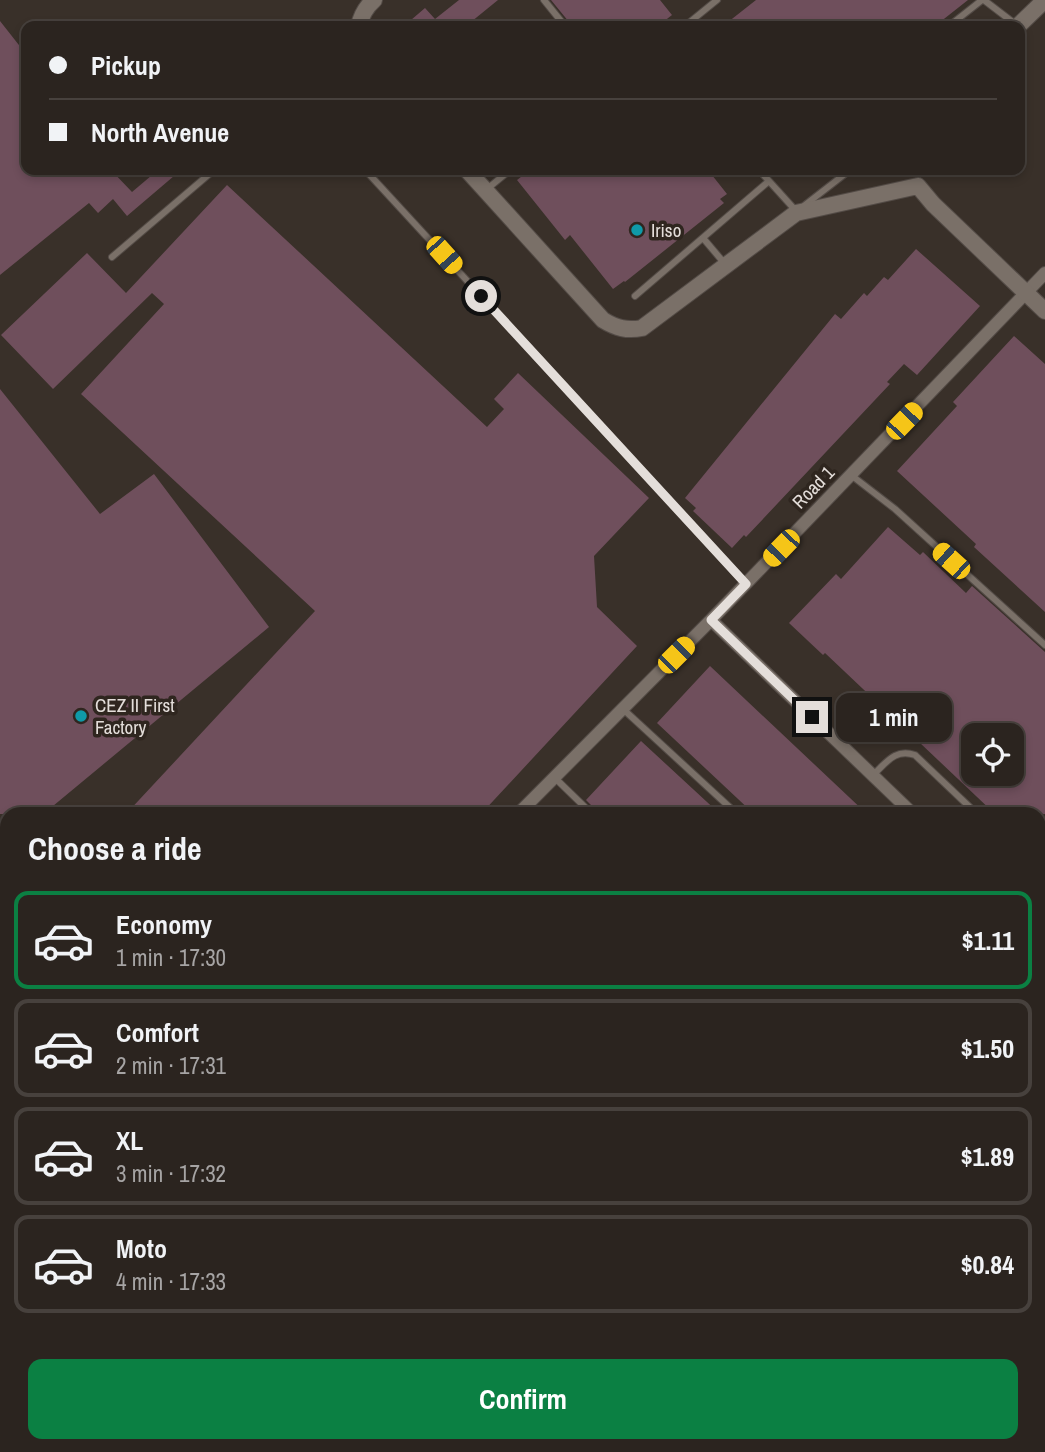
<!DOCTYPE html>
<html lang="en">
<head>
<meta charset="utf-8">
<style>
  body { margin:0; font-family:"Archivo Narrow",sans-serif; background:#37302c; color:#f1f3f6; height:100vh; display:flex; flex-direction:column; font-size:26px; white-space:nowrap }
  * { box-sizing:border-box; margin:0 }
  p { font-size:23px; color:#a6a4a4 }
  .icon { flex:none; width:38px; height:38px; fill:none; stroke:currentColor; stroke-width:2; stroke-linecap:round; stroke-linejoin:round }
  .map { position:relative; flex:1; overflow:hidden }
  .sheet { position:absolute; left:0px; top:807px; width:1046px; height:646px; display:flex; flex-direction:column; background:#2b241f; border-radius:21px 21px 0 0; box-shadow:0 4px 10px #0003,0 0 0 2px #47413d }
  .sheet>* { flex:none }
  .top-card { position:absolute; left:21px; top:21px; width:1004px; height:154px; border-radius:14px; box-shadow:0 4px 10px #0003,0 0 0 2px #47413d; display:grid; align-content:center; height:154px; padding:0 28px; background:#2b241f }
  .controls { position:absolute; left:961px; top:723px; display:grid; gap:14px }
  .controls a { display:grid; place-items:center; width:63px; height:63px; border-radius:14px; background:#2b241f; box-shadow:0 4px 10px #0003,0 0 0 2px #47413d; font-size:35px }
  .end { position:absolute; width:32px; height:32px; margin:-16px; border:9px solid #e4deda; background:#111; box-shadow:0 0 0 4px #111 }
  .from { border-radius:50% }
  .bubble { position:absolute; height:49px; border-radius:14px; background:#2b241f; box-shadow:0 4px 10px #0003,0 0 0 2px #47413d; font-size:23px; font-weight:800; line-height:49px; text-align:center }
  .car { position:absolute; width:21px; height:42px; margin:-21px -10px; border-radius:9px; box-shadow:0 0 5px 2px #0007; background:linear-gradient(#f5c518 24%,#345 0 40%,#f5c518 0 76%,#345 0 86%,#f5c518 0) }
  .top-card b { display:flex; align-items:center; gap:24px; height:66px; font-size:26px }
  .top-card b+b { border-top:2px solid #47413d }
  .top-card i { width:18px; height:18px; background:#f1f3f6 }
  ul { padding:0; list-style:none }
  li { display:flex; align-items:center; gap:21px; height:98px; margin:0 14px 10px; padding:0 14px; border:4px solid #47413d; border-radius:14px }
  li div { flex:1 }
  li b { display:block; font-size:26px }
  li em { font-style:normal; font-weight:800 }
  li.selected { border-color:#0b8043 }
  li>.icon { width:63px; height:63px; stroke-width:1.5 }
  h2 { padding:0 28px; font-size:32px; line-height:84px }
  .button { display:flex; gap:14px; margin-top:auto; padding:14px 28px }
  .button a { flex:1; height:80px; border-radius:14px; background:#0b8043; color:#fff; font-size:28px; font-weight:800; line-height:80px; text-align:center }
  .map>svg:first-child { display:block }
</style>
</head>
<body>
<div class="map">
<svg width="1045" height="1452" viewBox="0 0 1045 1452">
  <rect width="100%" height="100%" fill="#393029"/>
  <path fill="#6f4f5c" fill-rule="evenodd" d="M459,0H498L466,26H404L425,8L435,19Z
    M551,0H660L672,15L658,26H597L591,19L582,26H571L569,22Z
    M756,0H968L935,26H723Z
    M0,21L26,54V170H111L132,192L158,170H181L127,216L113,199L98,213L89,203L0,275Z
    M530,170H708L727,194L720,199L724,203L625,282L624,281L613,289L570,235L565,240L517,180Z
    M227,185L487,427L504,409L494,399L518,373L649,498L594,556L597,607L637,646L481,814H126L315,611L81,394L164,304L152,293L53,389L1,335L87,253L126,293Z
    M916,249L980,306L917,375L904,364L887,382L890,384L746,537L744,535L732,548L693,511L696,508L685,498L835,314L841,319L864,293L867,296L884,277L888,280Z
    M1014,336L1045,364V612L974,547L976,544L897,471L957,406L953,402Z
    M0,389L100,514L154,474L269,627L53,806L60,814H0Z
    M888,527L920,555L923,552L966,593L972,586L1045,652V814H995L825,653L823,655L789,623L836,574L841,579ZM973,735H1012V774H973Z
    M710,666L867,814H754L657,723Z
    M641,741L720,814H598L596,810L586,800Z"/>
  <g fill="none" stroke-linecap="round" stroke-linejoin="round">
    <g stroke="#534b46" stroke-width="8">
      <path id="service" d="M544,0L565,26
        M984,0L1018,26
        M685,26L717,0
        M949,26L982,0
        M359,170L368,173L746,584
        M759,170L769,181
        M487,189L510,170
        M805,205L850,170
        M703,238L725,264
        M112,257L214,170
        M635,296L769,181L797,212
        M851,475L895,509L1045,645
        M623,709L737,814
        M873,775C886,763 895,748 915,755L977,814
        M554,777L592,814
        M1040,872L1045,878
        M0,1344L7,1338
        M227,1446L235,1452"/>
    </g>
    <g stroke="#534b46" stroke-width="14">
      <path id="minor" d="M711,620L913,814
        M518,814L711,620L1045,273
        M1040,932L1045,937
        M0,1198L7,1206
        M774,1446L780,1452"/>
    </g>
    <g stroke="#534b46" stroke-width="18">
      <path id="tertiary" d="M359,26C361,16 366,7 374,0
        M1018,26L1045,0
        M467,170L603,320C616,328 627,331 642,328L796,213L918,186
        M918,186L933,204L1045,311"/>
    </g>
    <use href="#service" stroke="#7a7068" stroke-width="6"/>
    <use href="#minor" stroke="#7a7068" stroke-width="12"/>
    <use href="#tertiary" stroke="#7a7068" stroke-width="16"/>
  </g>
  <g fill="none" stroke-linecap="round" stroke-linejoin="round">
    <path stroke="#e4deda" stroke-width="9" d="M481,296L746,584L711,620L812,717"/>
  </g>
  <g fill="#0f9aa8" stroke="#2f261f" stroke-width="2.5">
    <circle cx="637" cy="230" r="7"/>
    <circle cx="81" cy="716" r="7"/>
  </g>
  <g text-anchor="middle" stroke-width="7" stroke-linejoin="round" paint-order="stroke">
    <g font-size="19" fill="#e4deda" stroke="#2f261f" text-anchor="start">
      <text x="651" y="237">Iriso</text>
      <text x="95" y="712">CEZ II First<tspan x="95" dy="22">Factory</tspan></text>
    </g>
    <g font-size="19" fill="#e4deda" stroke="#2f261f">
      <text transform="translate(813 487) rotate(-46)" y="7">Road 1</text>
    </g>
  </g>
</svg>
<div class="controls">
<a><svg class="icon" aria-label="locate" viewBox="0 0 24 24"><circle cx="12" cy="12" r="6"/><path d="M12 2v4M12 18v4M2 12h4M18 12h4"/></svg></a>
</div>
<i class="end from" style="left:481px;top:296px"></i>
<i class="end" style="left:812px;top:717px"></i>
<div class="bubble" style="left:836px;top:693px;width:116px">1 min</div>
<i class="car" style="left:444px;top:255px;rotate:138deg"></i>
<i class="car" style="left:904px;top:421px;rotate:44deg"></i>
<i class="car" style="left:781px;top:548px;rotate:224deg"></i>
<i class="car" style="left:951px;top:561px;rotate:312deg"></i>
<i class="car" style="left:676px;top:655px;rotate:45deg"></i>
<div class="top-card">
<b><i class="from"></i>Pickup</b>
<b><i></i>North Avenue</b>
</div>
<section class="sheet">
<h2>Choose a ride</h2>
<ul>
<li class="selected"><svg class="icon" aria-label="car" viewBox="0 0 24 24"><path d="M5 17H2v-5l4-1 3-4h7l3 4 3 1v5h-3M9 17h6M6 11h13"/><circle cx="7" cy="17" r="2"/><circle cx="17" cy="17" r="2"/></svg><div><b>Economy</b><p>1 min · 17:30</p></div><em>$1.11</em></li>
<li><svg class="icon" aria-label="car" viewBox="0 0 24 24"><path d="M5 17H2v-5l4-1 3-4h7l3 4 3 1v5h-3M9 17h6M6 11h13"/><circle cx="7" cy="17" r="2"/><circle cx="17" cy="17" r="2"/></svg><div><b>Comfort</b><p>2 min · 17:31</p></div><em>$1.50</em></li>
<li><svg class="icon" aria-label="car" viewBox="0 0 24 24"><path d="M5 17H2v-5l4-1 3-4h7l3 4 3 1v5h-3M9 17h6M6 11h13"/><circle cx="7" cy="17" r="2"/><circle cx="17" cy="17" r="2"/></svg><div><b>XL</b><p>3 min · 17:32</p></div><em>$1.89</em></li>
<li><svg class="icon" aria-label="car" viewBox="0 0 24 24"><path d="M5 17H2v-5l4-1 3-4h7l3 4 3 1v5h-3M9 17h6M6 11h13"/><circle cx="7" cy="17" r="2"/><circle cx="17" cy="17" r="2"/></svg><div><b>Moto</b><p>4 min · 17:33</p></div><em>$0.84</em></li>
</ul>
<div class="button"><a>Confirm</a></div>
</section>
</div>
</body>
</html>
